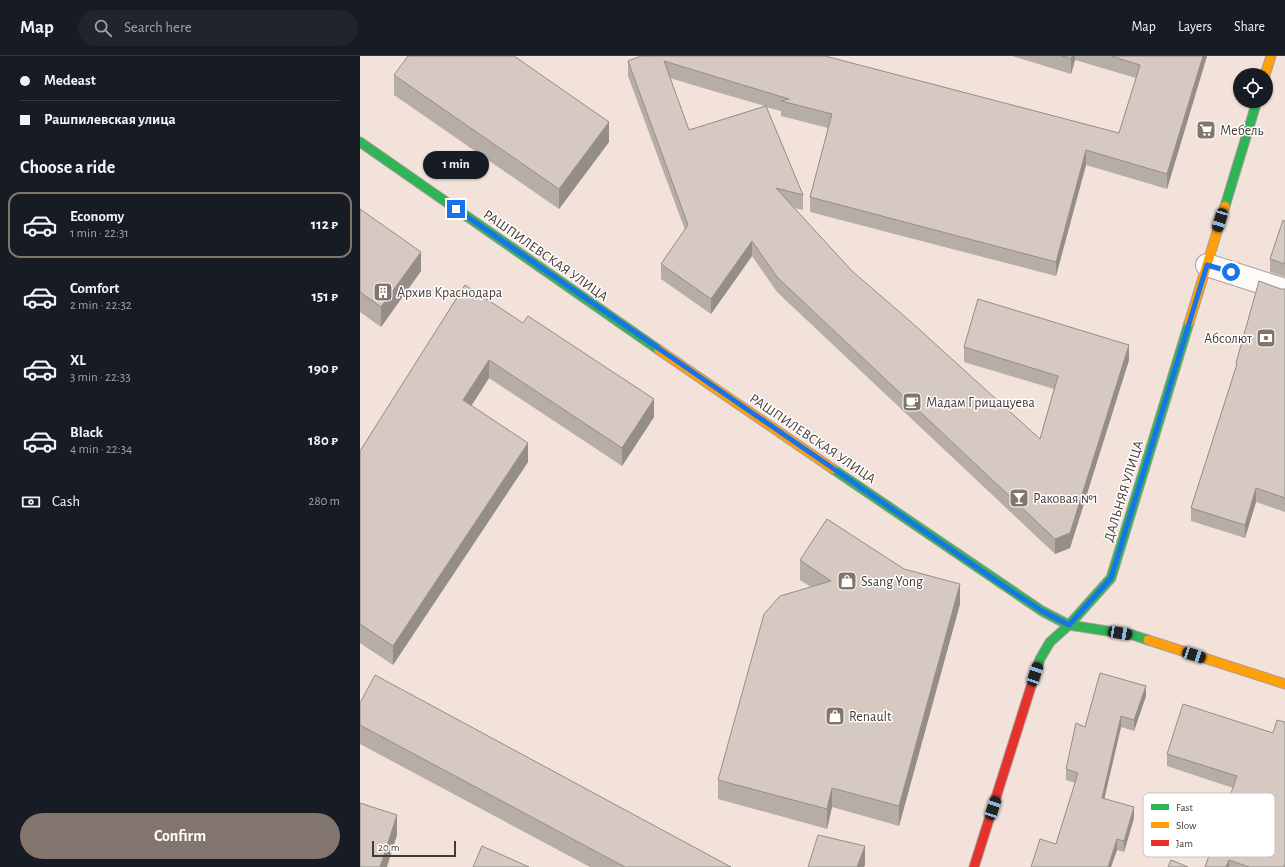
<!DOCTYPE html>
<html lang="en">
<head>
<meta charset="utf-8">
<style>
  body { margin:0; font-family:"Alegreya Sans",sans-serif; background:#20242c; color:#f1f3f6; height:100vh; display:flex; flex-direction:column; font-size:15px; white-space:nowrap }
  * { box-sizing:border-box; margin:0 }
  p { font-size:13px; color:#9ea1a6 }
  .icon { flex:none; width:22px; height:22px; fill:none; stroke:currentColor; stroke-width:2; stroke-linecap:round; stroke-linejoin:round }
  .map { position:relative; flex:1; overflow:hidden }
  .details { display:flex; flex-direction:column; background:#171b24; width:360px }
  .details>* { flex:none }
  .guide { display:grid; align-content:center; height:88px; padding:0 20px; background:#171b24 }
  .tools { position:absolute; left:873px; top:12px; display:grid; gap:8px }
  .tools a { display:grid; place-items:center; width:40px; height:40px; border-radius:50%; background:#171b24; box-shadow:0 1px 3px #0004; font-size:20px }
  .scale { position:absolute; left:12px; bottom:10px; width:84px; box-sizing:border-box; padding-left:4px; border:2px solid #453a34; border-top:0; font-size:11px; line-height:14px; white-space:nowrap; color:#453a34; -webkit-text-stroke:3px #fff; paint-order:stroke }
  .end { position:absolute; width:18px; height:18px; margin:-9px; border:5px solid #1a73e8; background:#fff; box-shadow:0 0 0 2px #fff }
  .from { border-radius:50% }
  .bubble { position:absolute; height:28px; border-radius:14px; background:#171b24; box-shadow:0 1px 3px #0004; font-size:13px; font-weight:700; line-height:28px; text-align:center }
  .car { position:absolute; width:12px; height:24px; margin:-12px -6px; border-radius:5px; box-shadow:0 0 3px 1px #0007; background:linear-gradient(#222 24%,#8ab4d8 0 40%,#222 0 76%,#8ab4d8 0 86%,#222 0) }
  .guide b { display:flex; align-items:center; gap:14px; height:38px; font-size:15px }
  .guide b+b { border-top:1px solid #363941 }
  .guide i { width:10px; height:10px; background:#f1f3f6 }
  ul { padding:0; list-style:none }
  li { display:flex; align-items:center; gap:12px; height:66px; margin:0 8px 6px; padding:0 12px; border:2px solid transparent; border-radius:12px }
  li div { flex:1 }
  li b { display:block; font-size:15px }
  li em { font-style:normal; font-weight:700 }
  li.selected { border-color:#82756e }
  li>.icon { width:36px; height:36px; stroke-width:1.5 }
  h2 { padding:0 20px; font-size:18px; line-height:48px }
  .pay { display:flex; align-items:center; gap:10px; height:44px; padding:0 20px; font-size:15px }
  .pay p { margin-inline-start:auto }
  .button { display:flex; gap:8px; margin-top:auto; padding:8px 20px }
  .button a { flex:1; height:46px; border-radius:24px; background:#82756e; color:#fff; font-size:16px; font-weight:700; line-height:46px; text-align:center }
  header { display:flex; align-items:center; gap:24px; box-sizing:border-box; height:56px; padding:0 20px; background:#171b24; border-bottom:1px solid #363941 }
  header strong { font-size:19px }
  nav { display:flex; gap:22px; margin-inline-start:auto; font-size:14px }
  .search { width:280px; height:36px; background:#20242c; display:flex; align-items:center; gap:10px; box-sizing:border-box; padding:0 14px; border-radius:22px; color:#9ea1a6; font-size:15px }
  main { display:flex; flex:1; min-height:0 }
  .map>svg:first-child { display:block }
</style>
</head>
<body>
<header>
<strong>Map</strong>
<div class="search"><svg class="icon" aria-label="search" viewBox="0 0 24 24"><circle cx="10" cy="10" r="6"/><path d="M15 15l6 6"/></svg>Search here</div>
<nav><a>Map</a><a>Layers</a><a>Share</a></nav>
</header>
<main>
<section class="details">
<div class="guide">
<b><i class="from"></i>Medeast</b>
<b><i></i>Рашпилевская улица</b>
</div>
<h2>Choose a ride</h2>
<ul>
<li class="selected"><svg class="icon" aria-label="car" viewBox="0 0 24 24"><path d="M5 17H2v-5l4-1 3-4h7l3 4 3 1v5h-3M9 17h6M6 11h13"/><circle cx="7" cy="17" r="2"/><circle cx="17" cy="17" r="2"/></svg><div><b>Economy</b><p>1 min · 22:31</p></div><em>112 ₽</em></li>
<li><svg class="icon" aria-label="car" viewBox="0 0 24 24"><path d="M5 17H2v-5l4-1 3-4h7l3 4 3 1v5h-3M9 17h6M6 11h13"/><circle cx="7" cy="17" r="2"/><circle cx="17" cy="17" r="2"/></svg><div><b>Comfort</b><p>2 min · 22:32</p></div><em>151 ₽</em></li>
<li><svg class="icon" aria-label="car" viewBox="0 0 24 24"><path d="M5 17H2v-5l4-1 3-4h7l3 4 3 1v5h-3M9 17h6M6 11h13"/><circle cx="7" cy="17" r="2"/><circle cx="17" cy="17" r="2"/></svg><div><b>XL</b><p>3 min · 22:33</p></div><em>190 ₽</em></li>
<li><svg class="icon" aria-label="car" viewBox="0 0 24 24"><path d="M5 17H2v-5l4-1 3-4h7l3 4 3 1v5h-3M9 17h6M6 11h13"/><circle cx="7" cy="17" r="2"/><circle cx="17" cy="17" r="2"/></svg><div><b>Black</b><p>4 min · 22:34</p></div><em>180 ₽</em></li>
</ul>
<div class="pay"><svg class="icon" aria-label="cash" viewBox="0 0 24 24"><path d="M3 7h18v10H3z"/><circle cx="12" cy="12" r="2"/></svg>Cash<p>280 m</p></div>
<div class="button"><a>Confirm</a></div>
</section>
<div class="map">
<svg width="925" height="811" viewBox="0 0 925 811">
  <rect width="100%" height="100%" fill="#f2e2da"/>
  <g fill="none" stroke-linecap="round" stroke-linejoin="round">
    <g stroke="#aa9e98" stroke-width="24">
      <path id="street" d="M847,209L925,234"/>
    </g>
    <g stroke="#aa9e98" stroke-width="11">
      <path id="fast" d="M0,86L299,294
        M865,150L897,45
        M473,413L682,555L709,569L773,579L788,584
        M674,621L680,603L690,586L709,569L751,522L829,267"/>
    </g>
    <g stroke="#aa9e98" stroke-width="11">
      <path id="slow" d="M905,19L911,0
        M829,267L865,150
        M299,294L473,413
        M788,584L925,628"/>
    </g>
    <g stroke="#aa9e98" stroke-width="11">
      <path id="jam" d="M614,811L674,621"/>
    </g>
    <use href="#street" stroke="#fdfbf9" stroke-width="22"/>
    <use href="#fast" stroke="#30b455" stroke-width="9"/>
    <use href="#slow" stroke="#ff9f0a" stroke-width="9"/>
    <use href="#jam" stroke="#e5322d" stroke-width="9"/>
  </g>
  <path fill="#b7ada7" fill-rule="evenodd" d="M281,0L759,77L776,22L715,4L711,18L652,0H847L807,133L726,109L696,220L450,156V141L468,72L421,60V55L406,51L443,139V154L434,152L492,215L680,383L694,333L604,306V291L769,304L710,492L695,498L417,236L392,200L351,258L301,223V208L325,174L268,20V5ZM310,22L343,32L405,50L329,74Z
    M34,19L249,86L199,153L34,39Z
    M0,153L61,215L21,271L0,256Z
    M925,165V221L910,216V203Z
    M105,229L294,361L262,410L129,322L111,350L168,406L33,609L0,587V395Z
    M921,233H925V456L896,446L885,482L831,465V452L876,312V307Z
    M440,504L544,513L600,548L539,770L472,751L467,773L358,743V724L451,531L440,524Z
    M786,640L774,675L761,671L744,742L774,762L764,796L757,794L751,811H671L696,788L715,727L706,724V713L725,671Z
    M0,647L371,811H230L0,688Z
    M913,677L925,811H845L873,732L807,710V698Z"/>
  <path fill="#958d88" d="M712,0H715V4L711,18V3Z
    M843,0H847L807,133V118Z
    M249,66V86L199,153V133Z
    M726,94V109L696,220V206Z
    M392,185V200L351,258V243Z
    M61,196V215L21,271V251Z
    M769,289V304L710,492L695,498V483Z
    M129,304V322L103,363V344Z
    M294,343V361L262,410V392Z
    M168,387V406L33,609V590Z
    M896,432V446L885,482V469Z
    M600,528V548L539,770V750Z
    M786,630V640L774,675V664Z
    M761,660V671L742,753V742Z
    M472,732V751L467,773V753Z
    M774,751V762L764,796V785Z
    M37,759V779L27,811H20Z
    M757,783V794L751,811H748Z
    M505,790V809L504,811H497Z
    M869,804V811H866Z"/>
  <path fill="#d5c9c2" stroke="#958d88" d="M48,0H154L249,66L199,133L34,19Z
    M281,0H465L759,77L780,9L751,0H843L807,118L726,94L696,206L450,141L472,58L421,45L429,43L304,5L329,74L406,50L443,139L416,132L492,215L550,265L680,383L698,320L604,291L618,243L769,289L710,477L695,483L417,221L392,185L351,243L301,208L328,169L268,5Z
    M702,0H712L711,3Z
    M0,153L61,196L21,251L0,236Z
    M923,164L925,165V208L910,203Z
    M899,225L921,233H925V442L896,432L885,469L831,452L877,308L876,307Z
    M105,229L163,267L168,260L294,343L262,392L129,304L103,344L168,387L33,590L0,568V395Z
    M467,463L544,513L600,528L539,750L472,732L467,753L358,724L404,558L420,540L471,525L440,504Z
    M740,617L786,630L774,664L761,660L742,742L774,751L764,785L757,783L748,811H671L680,783L696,788L718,717L706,713L716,667L725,671Z
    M15,619L371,811H265L0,669V647Z
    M823,648L913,677L917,664L925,666V808L924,811H889L869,804L866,811H845L877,720L807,698Z
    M0,747L37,759L20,811H0Z
    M458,779L505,790L497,811H448Z
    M122,790L169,811H113Z
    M811,804L828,811H808Z"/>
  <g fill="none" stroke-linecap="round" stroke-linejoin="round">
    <path stroke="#1a73e8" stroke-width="5" d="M96,153L641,528L682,555L709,569L751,522L847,209L871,216"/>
  </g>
  <defs>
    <g id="supermarket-square" transform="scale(1)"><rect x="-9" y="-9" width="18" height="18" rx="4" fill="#82756e" stroke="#fff"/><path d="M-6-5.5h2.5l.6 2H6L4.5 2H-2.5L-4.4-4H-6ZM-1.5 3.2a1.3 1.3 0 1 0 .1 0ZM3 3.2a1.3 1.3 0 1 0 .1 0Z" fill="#fff"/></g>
    <g id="building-square" transform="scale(1)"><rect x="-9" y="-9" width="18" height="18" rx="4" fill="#82756e" stroke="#fff"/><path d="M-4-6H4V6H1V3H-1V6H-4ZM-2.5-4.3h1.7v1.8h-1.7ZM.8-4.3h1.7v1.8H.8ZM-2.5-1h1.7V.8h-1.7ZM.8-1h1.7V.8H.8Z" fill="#fff"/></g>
    <g id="bank-square" transform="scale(1)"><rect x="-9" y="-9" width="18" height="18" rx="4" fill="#82756e" stroke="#fff"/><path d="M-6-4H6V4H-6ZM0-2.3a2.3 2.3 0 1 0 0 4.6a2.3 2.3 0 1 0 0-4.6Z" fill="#fff"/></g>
    <g id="cafe-square" transform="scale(1)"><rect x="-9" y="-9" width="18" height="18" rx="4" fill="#82756e" stroke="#fff"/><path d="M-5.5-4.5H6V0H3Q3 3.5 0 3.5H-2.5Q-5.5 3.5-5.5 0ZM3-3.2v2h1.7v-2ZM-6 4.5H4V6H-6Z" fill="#fff"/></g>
    <g id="bar-square" transform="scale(1)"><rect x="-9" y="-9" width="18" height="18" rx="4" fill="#82756e" stroke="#fff"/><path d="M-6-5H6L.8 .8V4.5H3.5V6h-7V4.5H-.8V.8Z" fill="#fff"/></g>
    <g id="shop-square" transform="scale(1)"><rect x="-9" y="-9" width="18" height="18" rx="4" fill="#82756e" stroke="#fff"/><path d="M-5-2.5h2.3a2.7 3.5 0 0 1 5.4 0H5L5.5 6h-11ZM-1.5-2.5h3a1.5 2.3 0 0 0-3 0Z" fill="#fff"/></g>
  </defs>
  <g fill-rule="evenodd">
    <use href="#supermarket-square" x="846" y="74"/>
    <use href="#building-square" x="23" y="236"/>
    <use href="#bank-square" x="906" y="282"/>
    <use href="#cafe-square" x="552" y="346"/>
    <use href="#bar-square" x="659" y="442"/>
    <use href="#shop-square" x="487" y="525"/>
    <use href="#shop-square" x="475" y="660"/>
  </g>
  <g text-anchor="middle" stroke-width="3" stroke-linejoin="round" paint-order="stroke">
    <g font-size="14" fill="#453a34" stroke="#fff" text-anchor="start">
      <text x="860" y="79">Мебель</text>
      <text x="37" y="241">Архив Краснодара</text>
      <text x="892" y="287" text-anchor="end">Абсолют</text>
      <text x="566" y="351">Мадам Грицацуева</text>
      <text x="673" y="447">Раковая №1</text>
      <text x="501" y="530">Ssang Yong</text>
      <text x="489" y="665">Renault</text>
    </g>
    <g font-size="14" fill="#453a34" stroke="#fff">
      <text transform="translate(186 199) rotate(35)" y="5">РАШПИЛЕВСКАЯ УЛИЦА</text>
      <text transform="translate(453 382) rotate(34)" y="5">РАШПИЛЕВСКАЯ УЛИЦА</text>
      <text transform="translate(763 435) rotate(-73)" y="5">ДАЛЬНЯЯ УЛИЦА</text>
    </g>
  </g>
  <rect x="783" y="737" width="132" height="64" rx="6" fill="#fff" stroke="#c7c4c2" stroke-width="1"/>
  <rect x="791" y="748" width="18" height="6" fill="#30b455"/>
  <rect x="791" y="766" width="18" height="6" fill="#ff9f0a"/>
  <rect x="791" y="784" width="18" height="6" fill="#e5322d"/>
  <g font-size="11" fill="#453a34">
    <text x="816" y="755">Fast</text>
    <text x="816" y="773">Slow</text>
    <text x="816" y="791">Jam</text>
  </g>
</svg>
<div class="tools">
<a><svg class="icon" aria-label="locate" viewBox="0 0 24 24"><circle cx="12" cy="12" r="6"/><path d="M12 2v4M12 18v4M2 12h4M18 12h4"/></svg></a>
</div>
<div class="scale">20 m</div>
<i class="end from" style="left:871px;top:216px"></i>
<i class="end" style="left:96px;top:153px"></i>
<div class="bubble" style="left:63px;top:95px;width:66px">1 min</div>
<i class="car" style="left:860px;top:164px;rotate:197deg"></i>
<i class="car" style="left:760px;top:577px;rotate:99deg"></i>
<i class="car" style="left:834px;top:599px;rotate:108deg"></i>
<i class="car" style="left:675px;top:618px;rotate:18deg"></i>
<i class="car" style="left:633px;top:752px;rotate:18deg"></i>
</div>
</main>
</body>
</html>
